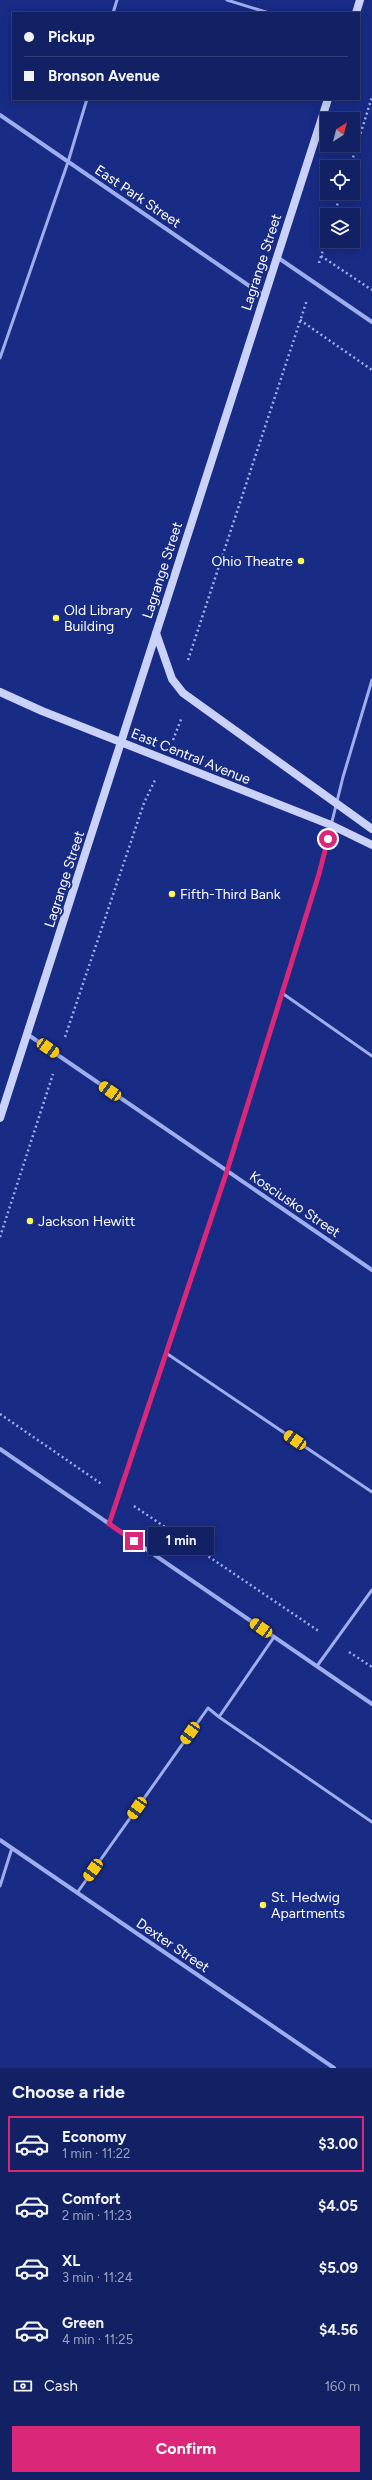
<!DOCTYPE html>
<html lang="en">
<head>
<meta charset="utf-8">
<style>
  body { margin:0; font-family:Figtree,sans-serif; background:#1f2d6d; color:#f1f3f6; height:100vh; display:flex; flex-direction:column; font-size:15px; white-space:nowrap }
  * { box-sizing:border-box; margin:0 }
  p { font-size:13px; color:#9ca3bf }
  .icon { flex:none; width:22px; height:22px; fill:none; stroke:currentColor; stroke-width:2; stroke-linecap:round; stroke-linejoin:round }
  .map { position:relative; height:2068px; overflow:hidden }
  .side { display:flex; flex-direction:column; background:#122064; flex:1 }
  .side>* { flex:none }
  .guide { position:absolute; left:12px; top:12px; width:348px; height:88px; border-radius:0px; box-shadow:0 2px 10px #0003,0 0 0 1px #313e78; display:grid; align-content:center; height:88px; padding:0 12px; background:#122064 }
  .needle { width:26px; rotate:36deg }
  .controls { position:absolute; left:320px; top:112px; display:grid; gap:8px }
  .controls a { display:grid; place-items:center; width:40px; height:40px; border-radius:0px; background:#122064; box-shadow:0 2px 10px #0003,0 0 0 1px #313e78; font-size:20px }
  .end { position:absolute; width:18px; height:18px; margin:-9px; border:5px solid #db2777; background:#fff; box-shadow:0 0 0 2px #fff }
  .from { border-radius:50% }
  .bubble { position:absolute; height:28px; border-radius:0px; background:#122064; box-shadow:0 2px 10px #0003,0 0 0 1px #313e78; font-size:13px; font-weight:700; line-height:28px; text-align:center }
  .car { position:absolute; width:12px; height:24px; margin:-12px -6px; border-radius:5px; box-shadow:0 0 3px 1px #0007; background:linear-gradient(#f5c518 24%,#345 0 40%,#f5c518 0 76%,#345 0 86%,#f5c518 0) }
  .guide b { display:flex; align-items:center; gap:14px; height:38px; font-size:15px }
  .guide b+b { border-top:1px solid #313e78 }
  .guide i { width:10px; height:10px; background:#f1f3f6 }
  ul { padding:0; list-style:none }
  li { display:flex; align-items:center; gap:12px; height:56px; margin:0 8px 6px; padding:0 4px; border:2px solid transparent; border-radius:0px }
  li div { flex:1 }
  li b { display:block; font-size:15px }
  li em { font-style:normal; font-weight:700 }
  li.current { border-color:#db2777 }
  li>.icon { width:36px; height:36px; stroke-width:1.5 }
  h2 { padding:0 12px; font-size:18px; line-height:48px }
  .pay { display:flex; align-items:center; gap:10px; height:44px; padding:0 12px; font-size:15px }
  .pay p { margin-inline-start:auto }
  .action { display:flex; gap:8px; margin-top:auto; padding:8px 12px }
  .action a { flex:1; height:46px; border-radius:0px; background:#db2777; color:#fff; font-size:16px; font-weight:700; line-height:46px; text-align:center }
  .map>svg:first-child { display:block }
</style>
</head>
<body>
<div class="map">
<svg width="372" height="2068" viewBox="0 0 372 2068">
  <rect width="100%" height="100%" fill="#182b85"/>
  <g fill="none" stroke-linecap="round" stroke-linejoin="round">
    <path stroke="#9eaded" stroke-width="2.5" stroke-dasharray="2 3" stroke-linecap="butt" d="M350,167L372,97
      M334,215L341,193
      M321,256L372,290
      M319,263L327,237
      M300,320L372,370
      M188,660L307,300
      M173,740L182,717
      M65,1037L144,803L156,778
      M0,1237L53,1074
      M0,1414L103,1485
      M134,1506L320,1632
      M349,1652L372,1667"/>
    <path stroke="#9eaded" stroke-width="3" d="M227,0L269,13
      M113,13L117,0
      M0,358L68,162L87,99
      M282,993L372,1056
      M166,1353L372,1492
      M109,1524L227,1171L319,874L343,777L372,680
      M274,1637L219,1717L372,1822
      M317,1666L372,1590
      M0,1886L12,1848
      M77,1893L208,1708L219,1717"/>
    <path stroke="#9eaded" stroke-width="4" d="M0,115L264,296
      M277,257L372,322
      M27,1034L372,1270
      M0,1449L372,1704
      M0,1840L334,2068"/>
    <path stroke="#cad2f9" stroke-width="8" d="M356,13L360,0
      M156,633L172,679L183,693L372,829
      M0,692L42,711L331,825L372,845
      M0,1118L328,99"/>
  </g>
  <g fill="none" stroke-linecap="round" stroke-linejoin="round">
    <path stroke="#db2777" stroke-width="5" d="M134,1541L109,1524L227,1171L319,874L328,839"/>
  </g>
  <g fill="#fffa59" stroke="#182b85" stroke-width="1.5">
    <circle cx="301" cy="561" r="4"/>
    <circle cx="56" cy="618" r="4"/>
    <circle cx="172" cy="894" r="4"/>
    <circle cx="30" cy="1221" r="4"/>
    <circle cx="263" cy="1905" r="4"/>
  </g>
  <g text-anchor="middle" stroke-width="4" stroke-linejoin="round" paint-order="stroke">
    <g font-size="14" fill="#fff" stroke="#182b85">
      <text transform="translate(138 196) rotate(34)" y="5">East Park Street</text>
      <text transform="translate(261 262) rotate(-72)" y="5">Lagrange Street</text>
      <text transform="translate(162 570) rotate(-72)" y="5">Lagrange Street</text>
      <text transform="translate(191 756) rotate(22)" y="5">East Central Avenue</text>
      <text transform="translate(64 879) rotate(-72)" y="5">Lagrange Street</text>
      <text transform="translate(295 1204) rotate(34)" y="5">Kosciusko Street</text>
      <text transform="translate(173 1945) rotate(34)" y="5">Dexter Street</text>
    </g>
    <g font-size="14" fill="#fff" stroke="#182b85" text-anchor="start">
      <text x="293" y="566" text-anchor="end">Ohio Theatre</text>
      <text x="64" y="615">Old Library<tspan x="64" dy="16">Building</tspan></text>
      <text x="180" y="899">Fifth-Third Bank</text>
      <text x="38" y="1226">Jackson Hewitt</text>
      <text x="271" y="1902">St. Hedwig<tspan x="271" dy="16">Apartments</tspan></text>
    </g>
  </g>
</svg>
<div class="controls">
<a><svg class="needle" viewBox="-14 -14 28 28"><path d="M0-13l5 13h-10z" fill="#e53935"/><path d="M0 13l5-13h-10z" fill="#9ca3bf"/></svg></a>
<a><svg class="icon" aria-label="locate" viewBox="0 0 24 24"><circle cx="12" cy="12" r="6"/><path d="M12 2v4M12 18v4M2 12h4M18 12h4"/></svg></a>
<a><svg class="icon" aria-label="layers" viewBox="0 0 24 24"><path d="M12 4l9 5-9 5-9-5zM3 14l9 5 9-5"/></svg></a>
</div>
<i class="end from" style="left:328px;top:839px"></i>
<i class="end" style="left:134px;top:1541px"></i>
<div class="bubble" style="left:148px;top:1527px;width:66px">1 min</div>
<i class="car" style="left:48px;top:1048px;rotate:125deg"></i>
<i class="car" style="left:110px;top:1091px;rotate:305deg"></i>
<i class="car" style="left:295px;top:1440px;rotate:304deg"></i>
<i class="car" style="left:261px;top:1628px;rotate:304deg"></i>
<i class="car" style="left:190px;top:1733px;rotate:215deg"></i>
<i class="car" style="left:137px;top:1808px;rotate:215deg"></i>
<i class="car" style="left:93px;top:1870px;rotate:215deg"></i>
<div class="guide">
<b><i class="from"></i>Pickup</b>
<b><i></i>Bronson Avenue</b>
</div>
</div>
<section class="side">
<h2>Choose a ride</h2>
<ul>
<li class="current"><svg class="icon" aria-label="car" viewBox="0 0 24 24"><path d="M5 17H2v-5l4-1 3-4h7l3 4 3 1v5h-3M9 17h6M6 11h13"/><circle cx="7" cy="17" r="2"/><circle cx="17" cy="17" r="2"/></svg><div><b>Economy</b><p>1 min · 11:22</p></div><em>$3.00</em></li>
<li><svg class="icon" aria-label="car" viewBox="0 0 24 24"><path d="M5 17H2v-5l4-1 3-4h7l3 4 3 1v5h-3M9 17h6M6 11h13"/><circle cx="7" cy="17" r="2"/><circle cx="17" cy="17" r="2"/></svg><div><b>Comfort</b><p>2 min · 11:23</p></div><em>$4.05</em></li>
<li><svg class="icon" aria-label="car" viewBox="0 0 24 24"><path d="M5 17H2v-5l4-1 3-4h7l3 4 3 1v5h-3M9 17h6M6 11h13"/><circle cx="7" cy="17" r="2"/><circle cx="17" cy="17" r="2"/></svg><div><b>XL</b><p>3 min · 11:24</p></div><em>$5.09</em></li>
<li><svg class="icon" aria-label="car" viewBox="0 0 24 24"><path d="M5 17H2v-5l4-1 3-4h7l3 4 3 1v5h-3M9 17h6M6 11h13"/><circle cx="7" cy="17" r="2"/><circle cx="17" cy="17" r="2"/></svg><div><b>Green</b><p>4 min · 11:25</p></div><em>$4.56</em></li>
</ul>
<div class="pay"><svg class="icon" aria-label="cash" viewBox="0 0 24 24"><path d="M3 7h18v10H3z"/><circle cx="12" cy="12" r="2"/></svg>Cash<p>160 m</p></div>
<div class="action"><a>Confirm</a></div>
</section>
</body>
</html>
